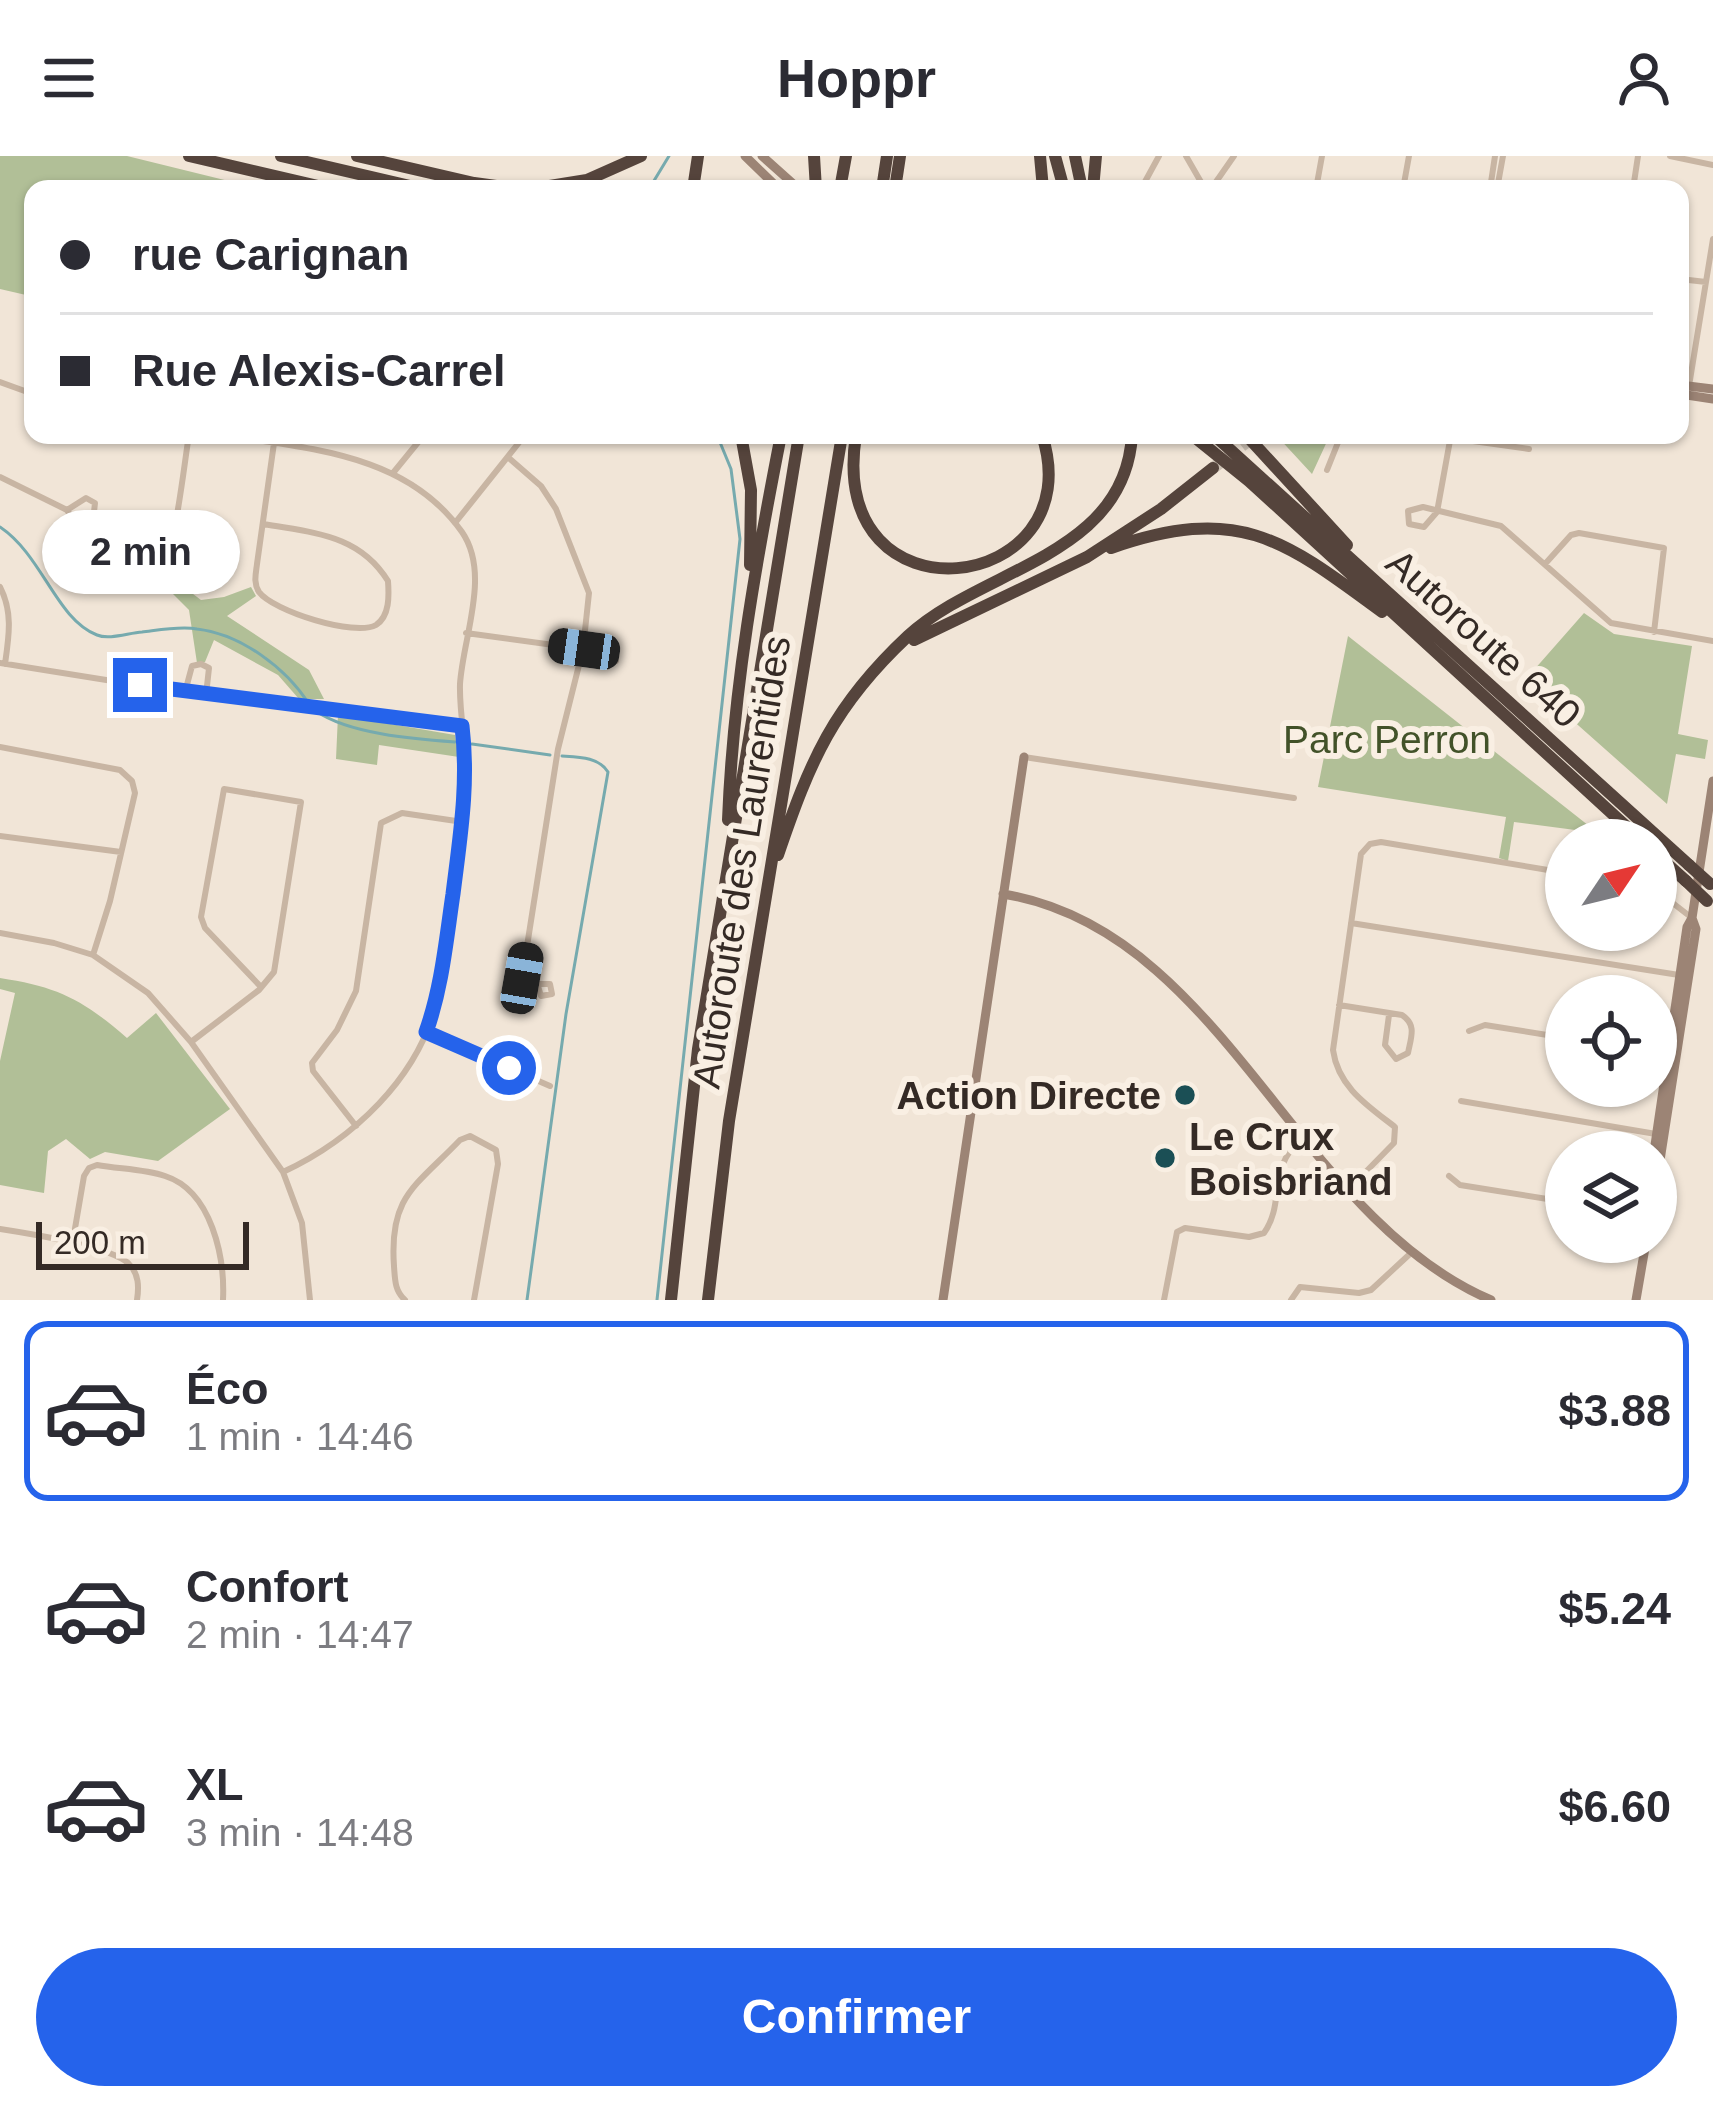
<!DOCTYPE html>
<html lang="fr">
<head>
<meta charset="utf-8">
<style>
  body { margin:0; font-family:Arial,sans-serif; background:#f7f7f7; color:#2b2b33; height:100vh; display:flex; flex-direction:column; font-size:45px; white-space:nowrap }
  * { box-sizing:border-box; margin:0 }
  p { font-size:39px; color:#7c7c81 }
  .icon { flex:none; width:66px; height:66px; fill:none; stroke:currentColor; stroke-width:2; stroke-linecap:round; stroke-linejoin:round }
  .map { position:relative; height:1144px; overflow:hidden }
  .side { display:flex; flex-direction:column; background:#fff; flex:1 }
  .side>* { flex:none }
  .top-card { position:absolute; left:24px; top:24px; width:1665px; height:264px; border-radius:24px; box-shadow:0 3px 9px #0004; display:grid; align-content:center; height:264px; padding:0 36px; background:#fff }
  .needle { width:78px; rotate:55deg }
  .buttons { position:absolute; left:1545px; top:663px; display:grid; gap:24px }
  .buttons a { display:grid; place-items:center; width:132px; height:132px; border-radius:50%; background:#fff; box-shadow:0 3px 9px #0004; font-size:60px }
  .scale { position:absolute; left:36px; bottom:30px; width:213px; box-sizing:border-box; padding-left:12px; border:6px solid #342a25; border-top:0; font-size:33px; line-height:42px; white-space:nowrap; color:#342a25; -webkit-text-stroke:9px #f9efe3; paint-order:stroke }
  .end { position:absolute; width:54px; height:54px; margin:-27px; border:15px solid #2563eb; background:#fff; box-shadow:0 0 0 6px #fff }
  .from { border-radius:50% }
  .bubble { position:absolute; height:84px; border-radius:42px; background:#fff; box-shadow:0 3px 9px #0004; font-size:39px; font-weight:700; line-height:84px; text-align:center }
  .car { position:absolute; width:36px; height:72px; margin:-36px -18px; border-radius:15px; box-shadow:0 0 9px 3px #0007; background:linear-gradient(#222 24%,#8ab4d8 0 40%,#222 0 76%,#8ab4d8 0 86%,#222 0) }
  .top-card b { display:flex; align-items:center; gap:42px; height:114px; font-size:45px }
  .top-card b+b { border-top:3px solid #e1e1e2 }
  .top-card i { width:30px; height:30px; background:#2b2b33 }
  ul { padding:21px 0 0; list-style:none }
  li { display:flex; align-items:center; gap:36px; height:180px; margin:0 24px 18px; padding:0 12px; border:6px solid transparent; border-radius:24px }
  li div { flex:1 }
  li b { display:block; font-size:45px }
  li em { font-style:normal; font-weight:700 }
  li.on { border-color:#2563eb }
  li>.icon { width:108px; height:108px; stroke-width:1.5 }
  .primary-button { display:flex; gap:24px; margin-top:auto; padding:24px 36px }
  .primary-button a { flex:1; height:138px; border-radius:72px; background:#2563eb; color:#fff; font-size:48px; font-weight:700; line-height:138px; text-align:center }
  header { display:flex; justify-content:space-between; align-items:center; height:156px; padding:0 36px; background:#fff; font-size:54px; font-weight:700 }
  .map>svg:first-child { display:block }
</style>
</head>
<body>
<header><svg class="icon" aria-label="menu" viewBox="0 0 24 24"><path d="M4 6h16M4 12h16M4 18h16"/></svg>Hoppr<svg class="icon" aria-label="person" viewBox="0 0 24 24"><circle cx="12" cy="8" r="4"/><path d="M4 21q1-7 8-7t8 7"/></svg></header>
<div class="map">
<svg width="1713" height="1144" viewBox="0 0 1713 1144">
  <rect width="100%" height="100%" fill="#f1e5d7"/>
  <path fill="#b1bf97" d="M0,0H127L261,33H33V155L26,154V139L0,133Z
    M1276,279H1330L1312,318Z
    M168,419L201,444L224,441L251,431L256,440L227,460L309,514L324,543H299L278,519L214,484L205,506L197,507L189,454L161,426Z
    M1584,457L1614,478L1692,490L1678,578L1708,584L1705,603L1676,598L1667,648L1526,523Z
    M1348,480L1598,677L1514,666L1508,705L1499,702L1506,661L1318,631Z
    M338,559L455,579L459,601L379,589L377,609L336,603Z
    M0,822C58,831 82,843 127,882L156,857L230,953L158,1005L105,996L90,1003L66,983L48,995L44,1037L0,1029V905L15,837L0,833Z"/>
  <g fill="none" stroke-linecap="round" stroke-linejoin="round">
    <path stroke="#76aaae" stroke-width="3" d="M649,33L669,0
      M0,371C43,400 56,463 97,479C109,484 128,477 142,476C159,474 180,470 197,473C241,478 286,512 309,548
      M316,555C349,578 414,583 455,586
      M472,588L550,599
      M527,1144L566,858L608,616C599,601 579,601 562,600
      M657,1144L740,383L731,313L717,279"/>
    <path stroke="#cbc0b3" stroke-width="12" stroke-dasharray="12 6" stroke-linecap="butt" d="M1213,312L1256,279"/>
    <path stroke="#c8b5a3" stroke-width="6" d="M1186,0L1205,33
      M1670,0L1713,9
      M1141,33L1159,0
      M1211,33L1234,0
      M1316,33L1322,0
      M1403,33L1409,0
      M1490,33L1495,0
      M1497,33L1503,0
      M1633,33L1638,0
      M1680,123L1706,126
      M0,226L33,238
      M1689,230L1713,83
      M225,279C311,293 407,298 462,376C491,418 463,481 460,528C459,562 468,595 467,628C465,668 457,707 452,746C447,779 444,813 437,845C418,923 352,984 283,1016
      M1430,279L1529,293
      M1451,279L1437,356L1424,371L1409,368L1408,355L1423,351L1501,370L1611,467L1713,485
      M510,303L541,330L556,353L589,437L583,493L558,593L522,822L526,828H550L552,838L541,840L538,830
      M1327,314L1341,279
      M393,317L424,279
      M0,321L67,354L112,428C125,430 148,428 158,419C175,402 184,307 189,279
      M67,354L86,342L95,347L94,356L78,368
      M455,367L525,279
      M264,368C313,377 359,378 388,425C389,439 390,460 376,469C355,481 273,455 259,436C253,427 256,417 257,408L274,287
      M1545,408L1571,379L1579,377L1664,392L1654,476
      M0,431C13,456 9,480 5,508
      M466,477L583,493L616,505
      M0,507L206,540L462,570
      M185,536L192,510L201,508L209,512L206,539
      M0,591L120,614L132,625L135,637L110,745L93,799
      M1024,601L1294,642
      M0,680L121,696
      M1656,734L1692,762
      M1351,767L1679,819
      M0,777L54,787L93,799L148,837L191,886L283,1016L302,1067L310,1144
      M1339,849L1402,859C1417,869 1411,881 1408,897L1396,903L1385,889L1389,859
      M1469,875L1485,869L1566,882
      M426,876L550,930
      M191,886L259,834L274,816L301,646L224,633L201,761L205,772L261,831
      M1461,945L1656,978
      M356,970L313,915L312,907L337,874L356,835L381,667L402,657L463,666
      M1449,1020L1460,1029L1566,1046
      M1348,1034L1394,987L1395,971C1368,950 1338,931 1333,894L1361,698L1370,688L1381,686L1566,717
      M0,1073C26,1077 113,1091 129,1108C139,1118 139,1131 137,1144
      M73,1084L84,1020L89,1012L97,1009C119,1013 144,1013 165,1020C212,1035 225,1102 223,1144
      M405,1144C395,1135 395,1125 394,1110C389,1040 415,1031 460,984L470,980L496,994L498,1008L474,1144
      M1164,1144L1177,1076L1185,1072L1249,1081L1264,1077C1286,1046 1266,1013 1302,982
      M1291,1144L1300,1131L1359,1137L1371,1134L1412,1096"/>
    <path stroke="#9c8475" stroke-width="9" d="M745,0L779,33
      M762,0L799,33
      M1680,229L1713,233
      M1680,238L1713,243
      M1003,738C1224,774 1294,1060 1491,1144
      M1654,996L1687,771L1692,762L1713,625
      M1656,1030L1696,773L1692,762
      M943,1144L1024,601
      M1636,1144L1646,1086"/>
    <path stroke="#55443c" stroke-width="12" d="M189,0L331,33
      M281,0L423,33
      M357,0L474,27L519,33
      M814,0L816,33
      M1040,0L1043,33
      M1055,0L1064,33
      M1075,0L1082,33
      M531,33L587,24L641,0
      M693,33L698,0
      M840,33L846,0
      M882,33L887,0
      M895,33L900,0
      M1093,33L1096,0
      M741,279L751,334L750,409
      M856,279C825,474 1094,439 1042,279
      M1192,279L1249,325L1641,684
      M1214,279L1689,709
      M1246,279L1347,389
      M1111,392C1238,348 1282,382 1382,456
      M914,484L1087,401L1161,353L1213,312
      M728,664C733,534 756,406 781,279
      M1656,698L1686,725
      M778,699C810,605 833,550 908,480C981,412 1125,401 1132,279
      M671,1144L698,893L799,279
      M708,1144L729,965L842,279"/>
    <path stroke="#55443c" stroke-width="12" d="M1689,709L1710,728
      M1686,725L1707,745"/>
  </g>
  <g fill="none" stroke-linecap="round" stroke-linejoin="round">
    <path stroke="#2563eb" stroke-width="15" d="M140,529L462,570C469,628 460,681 453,738C446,785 442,831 426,876L509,912"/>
  </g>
  <g fill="#1b4f55" stroke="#f9efe3" stroke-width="4.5">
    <circle cx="1185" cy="939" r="12"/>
    <circle cx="1165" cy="1002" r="12"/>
  </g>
  <g text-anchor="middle" stroke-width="12" stroke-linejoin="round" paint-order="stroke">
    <g font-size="39" fill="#342a25" stroke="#f9efe3">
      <text transform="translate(1484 482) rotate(42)" y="14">Autoroute 640</text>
      <text transform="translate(741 706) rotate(-81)" y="14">Autoroute des Laurentides</text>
    </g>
    <g font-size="39" fill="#425229" stroke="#f9efe3">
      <text x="1387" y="597">Parc Perron</text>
    </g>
    <g font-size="39" font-weight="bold" fill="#342a25" stroke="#f9efe3" text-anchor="end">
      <text x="1161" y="953">Action Directe</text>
      <text x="1189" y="994" text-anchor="start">Le Crux<tspan x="1189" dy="45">Boisbriand</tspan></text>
    </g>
  </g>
</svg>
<div class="buttons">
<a><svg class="needle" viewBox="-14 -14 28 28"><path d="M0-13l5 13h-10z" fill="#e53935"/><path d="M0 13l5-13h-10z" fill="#7c7c81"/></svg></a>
<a><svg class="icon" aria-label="locate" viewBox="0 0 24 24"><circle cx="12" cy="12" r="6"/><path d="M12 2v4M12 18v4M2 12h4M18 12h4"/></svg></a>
<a><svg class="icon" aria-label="layers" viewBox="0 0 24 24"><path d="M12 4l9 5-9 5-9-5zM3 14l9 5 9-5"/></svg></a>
</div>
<div class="scale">200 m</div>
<i class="end from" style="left:509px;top:912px"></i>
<i class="end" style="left:140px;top:529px"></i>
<div class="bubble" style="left:42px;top:354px;width:198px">2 min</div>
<i class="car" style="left:584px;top:493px;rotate:278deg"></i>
<i class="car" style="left:522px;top:822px;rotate:10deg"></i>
<div class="top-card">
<b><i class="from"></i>rue Carignan</b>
<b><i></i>Rue Alexis-Carrel</b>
</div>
</div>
<section class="side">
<ul>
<li class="on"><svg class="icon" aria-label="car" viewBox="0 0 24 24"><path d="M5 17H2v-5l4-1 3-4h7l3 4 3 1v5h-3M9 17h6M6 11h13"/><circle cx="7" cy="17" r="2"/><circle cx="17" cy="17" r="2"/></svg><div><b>Éco</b><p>1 min · 14:46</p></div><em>$3.88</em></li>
<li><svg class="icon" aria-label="car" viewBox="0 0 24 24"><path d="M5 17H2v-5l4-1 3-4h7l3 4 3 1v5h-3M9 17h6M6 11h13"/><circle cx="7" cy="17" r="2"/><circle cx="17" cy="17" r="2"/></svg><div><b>Confort</b><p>2 min · 14:47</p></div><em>$5.24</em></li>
<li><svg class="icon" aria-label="car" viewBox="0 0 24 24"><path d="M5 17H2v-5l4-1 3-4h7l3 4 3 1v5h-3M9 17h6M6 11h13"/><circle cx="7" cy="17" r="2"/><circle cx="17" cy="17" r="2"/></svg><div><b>XL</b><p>3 min · 14:48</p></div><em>$6.60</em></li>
</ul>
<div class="primary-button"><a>Confirmer</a></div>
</section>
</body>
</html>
